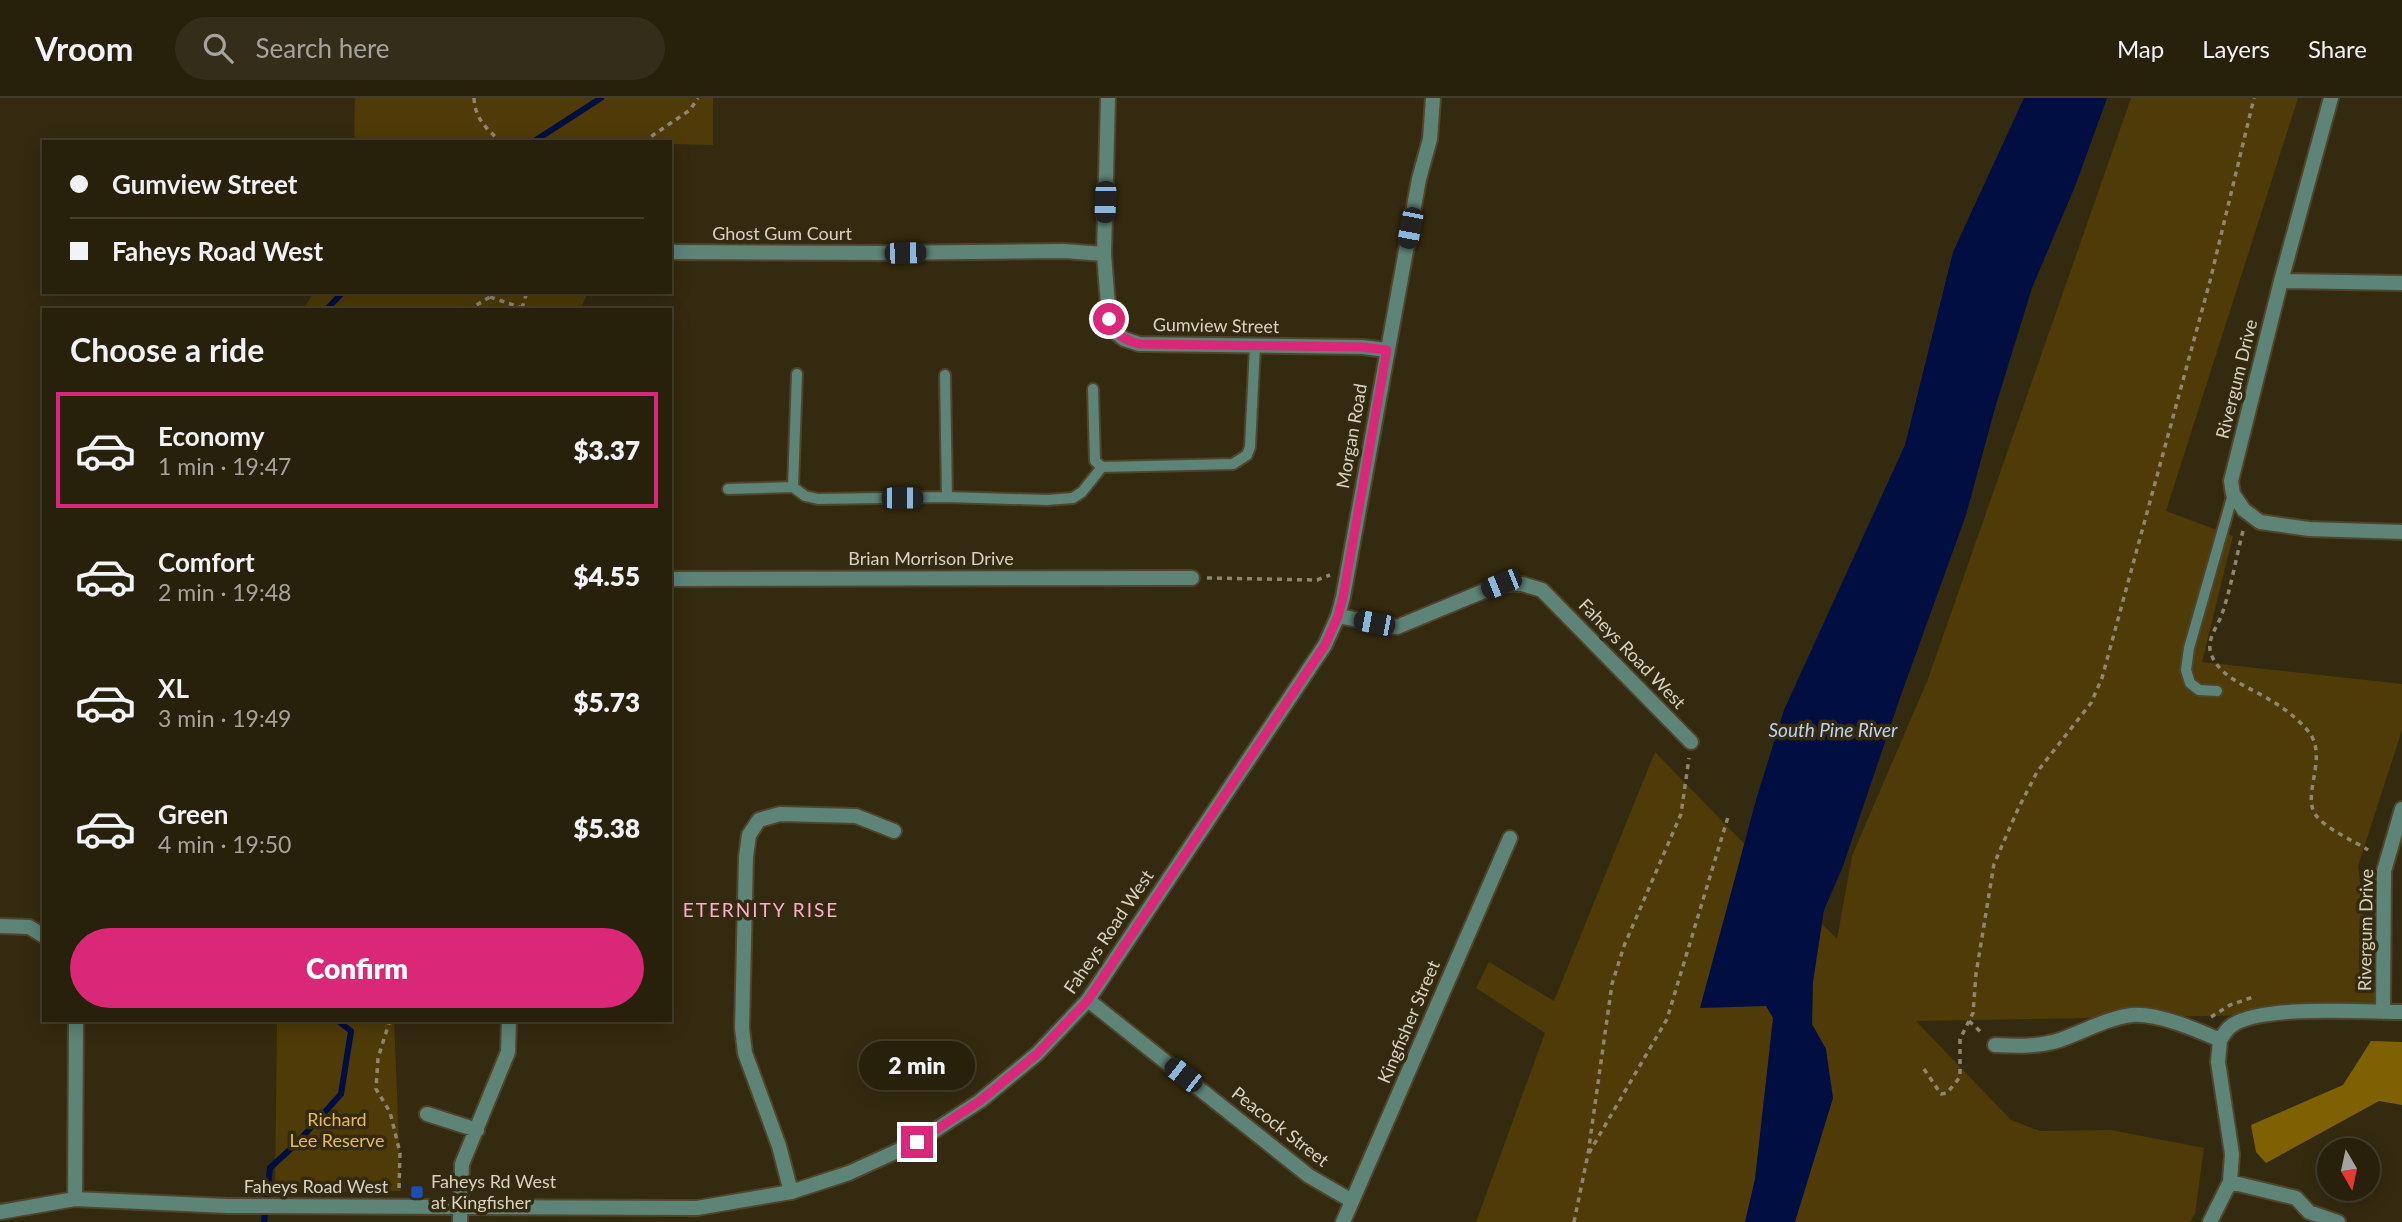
<!DOCTYPE html>
<html lang="en">
<head>
<meta charset="utf-8">
<style>
  body { margin:0; font-family:Lato,sans-serif; background:#332d19; color:#f1f3f6; height:100vh; display:flex; flex-direction:column; font-size:26px; white-space:nowrap }
  * { box-sizing:border-box; margin:0 }
  p { font-size:23px; color:#a4a39d }
  .icon { flex:none; width:38px; height:38px; fill:none; stroke:currentColor; stroke-width:2; stroke-linecap:round; stroke-linejoin:round }
  .map { position:relative; flex:1; overflow:hidden }
  .panel { position:absolute; left:42px; top:210px; width:630px; height:714px; display:flex; flex-direction:column; background:#27200b; border-radius:0px; box-shadow:0 4px 18px #0003,0 0 0 2px #433e2c }
  .panel>* { flex:none }
  .guide { position:absolute; left:42px; top:42px; width:630px; height:154px; border-radius:0px; box-shadow:0 4px 18px #0003,0 0 0 2px #433e2c; display:grid; align-content:center; height:154px; padding:0 28px; background:#27200b }
  .needle { width:46px; rotate:171deg }
  .buttons { position:absolute; left:2317px; top:1040px; display:grid; gap:14px }
  .buttons a { display:grid; place-items:center; width:63px; height:63px; border-radius:50%; background:#27200b; box-shadow:0 4px 18px #0003,0 0 0 2px #433e2c; font-size:35px }
  .end { position:absolute; width:32px; height:32px; margin:-16px; border:9px solid #db2777; background:#fff; box-shadow:0 0 0 4px #fff }
  .from { border-radius:50% }
  .bubble { position:absolute; height:49px; border-radius:24px; background:#27200b; box-shadow:0 4px 18px #0003,0 0 0 2px #433e2c; font-size:23px; font-weight:800; line-height:49px; text-align:center }
  .car { position:absolute; width:21px; height:42px; margin:-21px -10px; border-radius:9px; box-shadow:0 0 5px 2px #0007; background:linear-gradient(#222 24%,#8ab4d8 0 40%,#222 0 76%,#8ab4d8 0 86%,#222 0) }
  .guide b { display:flex; align-items:center; gap:24px; height:66px; font-size:26px }
  .guide b+b { border-top:2px solid #433e2c }
  .guide i { width:18px; height:18px; background:#f1f3f6 }
  ul { padding:0; list-style:none }
  li { display:flex; align-items:center; gap:21px; height:116px; margin:0 14px 10px; padding:0 14px; border:4px solid transparent; border-radius:0px }
  li div { flex:1 }
  li b { display:block; font-size:26px }
  li em { font-style:normal; font-weight:800 }
  li.selected { border-color:#db2777 }
  li>.icon { width:63px; height:63px; stroke-width:1.5 }
  h2 { padding:0 28px; font-size:32px; line-height:84px }
  .action { display:flex; gap:14px; margin-top:auto; padding:14px 28px }
  .action a { flex:1; height:80px; border-radius:42px; background:#db2777; color:#fff; font-size:28px; font-weight:800; line-height:80px; text-align:center }
  header { display:flex; align-items:center; gap:42px; box-sizing:border-box; height:98px; padding:0 35px; background:#27200b; border-bottom:2px solid #433e2c }
  header strong { font-size:33px }
  nav { display:flex; gap:38px; margin-inline-start:auto; font-size:24px }
  .search { width:490px; height:63px; background:#332d19; display:flex; align-items:center; gap:18px; box-sizing:border-box; padding:0 24px; border-radius:38px; color:#a4a39d; font-size:26px }
  .map>svg:first-child { display:block }
</style>
</head>
<body>
<header>
<strong>Vroom</strong>
<div class="search"><svg class="icon" aria-label="search" viewBox="0 0 24 24"><circle cx="10" cy="10" r="6"/><path d="M15 15l6 6"/></svg>Search here</div>
<nav><a>Map</a><a>Layers</a><a>Share</a></nav>
</header>
<div class="map">
<svg width="2402" height="1124" viewBox="0 0 2402 1124">
  <rect width="100%" height="100%" fill="#342a0f"/>
  <path fill="#4e3b08" d="M355,0H713V47L670,46V44H354Z
    M2131,0H2298L2166,413L2233,438L2202,564L2402,586V632L2358,768L2377,915L1916,923L2011,1022L2040,1033L2111,1032L2204,1050L2195,1116L2190,1124H1476L1545,935L1476,890L1489,864L1554,903L1655,654L1837,841L1852,758L1928,581Z
    M314,194H588L580,212H303Z
    M277,922H394L401,1093L275,1095Z"/>
  <path fill="#7e6103" d="M2371,943L2402,944V1007L2379,1003L2266,1065L2256,1054L2251,1027L2343,987Z"/>
  <path fill="#000e42" d="M2024,0H2107L2076,86L2032,190L1995,310L1966,417L1901,597L1843,768L1824,812L1813,884L1812,926L1826,951L1833,1000L1795,1124H1745L1755,1081L1773,920L1766,908L1700,910L1756,702L1784,612L1905,347L1953,154Z"/>
  <g fill="none" stroke-linecap="round" stroke-linejoin="round">
    <path stroke="#000e42" stroke-width="6" d="M533,44L601,0
      M326,212L343,194
      M264,1124L270,1070L297,1045L341,996L351,933L337,922"/>
    <g stroke="#4e452c" stroke-width="14">
      <path id="service" d="M945,277L947,399
        M1093,291L1095,363L1102,369L1233,366L1247,357L1250,349L1255,248
        M793,389L797,276
        M728,391L793,389L805,398L818,401L947,399L1047,402L1073,400L1082,394L1102,369
        M2217,593L2199,592L2190,585L2186,572L2189,550L2233,396"/>
    </g>
    <g stroke="#4e452c" stroke-width="18">
      <path id="minor" d="M1108,0L1104,156L1109,221L1114,233L1124,241L1139,246L1362,249L1387,252
        M2331,0L2281,183L2231,383L2233,396L2244,412L2260,424L2309,431L2402,434
        M670,154L879,155L1064,153L1104,156
        M2281,183L2402,185
        M670,481L1192,480
        M1338,518L1397,529L1501,486H1522L1542,492L1691,644
        M0,828L29,829L44,838
        M1088,902L1309,1078L1352,1103
        M2383,914L2384,773L2402,711
        M1995,947C2017,948 2038,949 2060,942C2083,934 2107,920 2132,917C2158,915 2197,932 2220,942C2223,938 2226,932 2230,929C2256,906 2365,914 2402,914
        M427,1016L477,1032
        M2230,1084L2296,1100L2309,1114L2338,1124
        M791,1094L779,1048L745,955L742,930L746,759L749,737L759,722L780,716L856,718L894,733
        M75,1101L76,922
        M460,1124L462,1066L508,954L509,922
        M1343,1124L1510,740
        M2210,1124L2230,1084L2232,1056L2218,964L2220,942"/>
    </g>
    <g stroke="#4e452c" stroke-width="18">
      <path id="tertiary" d="M0,1114L75,1101L227,1108L697,1110L791,1094L849,1075L917,1044L980,1003L1037,956L1088,902L1325,547L1338,518L1343,499L1419,81L1430,41L1433,0"/>
    </g>
    <path stroke="#8e8671" stroke-width="3.5" stroke-dasharray="5 5" stroke-linecap="butt" d="M474,0C475,21 486,30 501,44
      M643,44L690,12L698,0
      M490,199L522,210
      M522,210L527,194
      M468,212L490,199L489,194
      M2243,433C2236,460 2231,490 2222,516C2218,528 2208,539 2210,552C2216,579 2250,589 2270,602C2284,610 2297,620 2308,633C2329,658 2302,695 2315,716C2324,730 2354,743 2368,752
      M1207,480L1317,482L1330,477
      M2211,919L2230,907L2256,898
      M390,922L378,960L376,991L390,1014L400,1055L399,1091
      M1969,923L1983,936
      M1924,971L1941,996L1947,995L1960,979V941L1973,915L1976,876L1994,766L2018,711L2037,674L2091,605L2102,580L2210,183L2254,0
      M1589,1055L1667,921L1728,719
      M1574,1124L1588,1056L1612,886L1624,848L1681,716L1689,660"/>
    <use href="#service" stroke="#5e8377" stroke-width="10"/>
    <use href="#minor" stroke="#5e8377" stroke-width="14"/>
    <use href="#tertiary" stroke="#5e8377" stroke-width="14"/>
  </g>
  <g fill="none" stroke-linecap="round" stroke-linejoin="round">
    <path stroke="#db2777" stroke-width="9" d="M917,1044L980,1003L1037,956L1088,902L1325,547L1338,518L1343,499L1387,252L1362,249L1139,246C1123,241 1115,237 1109,221"/>
  </g>
  <rect fill="#1a4fb4" stroke="#342a0f" stroke-width="2.5" x="410" y="1087" width="14" height="14" rx="3.5"/>
  <g text-anchor="middle" stroke-width="7" stroke-linejoin="round" paint-order="stroke">
    <g font-size="18" fill="#d8d2c2" stroke="#342a0f">
      <text x="782" y="142">Ghost Gum Court</text>
      <text transform="translate(1216 228) rotate(1)" y="6">Gumview Street</text>
      <text transform="translate(2237 281) rotate(-76)" y="6">Rivergum Drive</text>
      <text transform="translate(1352 338) rotate(-80)" y="6">Morgan Road</text>
      <text x="931" y="467">Brian Morrison Drive</text>
      <text transform="translate(1632 556) rotate(46)" y="6">Faheys Road West</text>
      <text transform="translate(2366 832) rotate(-89)" y="6">Rivergum Drive</text>
      <text transform="translate(1109 834) rotate(-56)" y="6">Faheys Road West</text>
      <text transform="translate(1409 924) rotate(-67)" y="6">Kingfisher Street</text>
      <text transform="translate(1280 1029) rotate(38)" y="6">Peacock Street</text>
      <text x="316" y="1095">Faheys Road West</text>
    </g>
    <g font-size="18" fill="#e8bd52" stroke="#342a0f">
      <text x="337" y="1028">Richard<tspan x="337" dy="21">Lee Reserve</tspan></text>
    </g>
    <g font-size="18" fill="#d8d2c2" stroke="#342a0f" text-anchor="start">
      <text x="431" y="1090">Faheys Rd West<tspan x="431" dy="21">at Kingfisher</tspan></text>
    </g>
    <g font-size="19" font-style="italic" fill="#bcd0f3" stroke="#342a0f">
      <text x="1833" y="639">South Pine River</text>
    </g>
    <g font-size="19" letter-spacing="2" fill="#fdaecc" stroke="#342a0f">
      <text x="761" y="819">ETERNITY RISE</text>
    </g>
  </g>
</svg>
<div class="buttons">
<a><svg class="needle" viewBox="-14 -14 28 28"><path d="M0-13l5 13h-10z" fill="#e53935"/><path d="M0 13l5-13h-10z" fill="#a4a39d"/></svg></a>
</div>
<i class="end from" style="left:1109px;top:221px"></i>
<i class="end" style="left:917px;top:1044px"></i>
<div class="bubble" style="left:859px;top:943px;width:116px">2 min</div>
<i class="car" style="left:1105px;top:104px;rotate:182deg"></i>
<i class="car" style="left:1410px;top:130px;rotate:191deg"></i>
<i class="car" style="left:905px;top:155px;rotate:89deg"></i>
<i class="car" style="left:902px;top:400px;rotate:90deg"></i>
<i class="car" style="left:1501px;top:486px;rotate:248deg"></i>
<i class="car" style="left:1374px;top:525px;rotate:281deg"></i>
<i class="car" style="left:1183px;top:977px;rotate:308deg"></i>
<div class="guide">
<b><i class="from"></i>Gumview Street</b>
<b><i></i>Faheys Road West</b>
</div>
<section class="panel">
<h2>Choose a ride</h2>
<ul>
<li class="selected"><svg class="icon" aria-label="car" viewBox="0 0 24 24"><path d="M5 17H2v-5l4-1 3-4h7l3 4 3 1v5h-3M9 17h6M6 11h13"/><circle cx="7" cy="17" r="2"/><circle cx="17" cy="17" r="2"/></svg><div><b>Economy</b><p>1 min · 19:47</p></div><em>$3.37</em></li>
<li><svg class="icon" aria-label="car" viewBox="0 0 24 24"><path d="M5 17H2v-5l4-1 3-4h7l3 4 3 1v5h-3M9 17h6M6 11h13"/><circle cx="7" cy="17" r="2"/><circle cx="17" cy="17" r="2"/></svg><div><b>Comfort</b><p>2 min · 19:48</p></div><em>$4.55</em></li>
<li><svg class="icon" aria-label="car" viewBox="0 0 24 24"><path d="M5 17H2v-5l4-1 3-4h7l3 4 3 1v5h-3M9 17h6M6 11h13"/><circle cx="7" cy="17" r="2"/><circle cx="17" cy="17" r="2"/></svg><div><b>XL</b><p>3 min · 19:49</p></div><em>$5.73</em></li>
<li><svg class="icon" aria-label="car" viewBox="0 0 24 24"><path d="M5 17H2v-5l4-1 3-4h7l3 4 3 1v5h-3M9 17h6M6 11h13"/><circle cx="7" cy="17" r="2"/><circle cx="17" cy="17" r="2"/></svg><div><b>Green</b><p>4 min · 19:50</p></div><em>$5.38</em></li>
</ul>
<div class="action"><a>Confirm</a></div>
</section>
</div>
</body>
</html>
